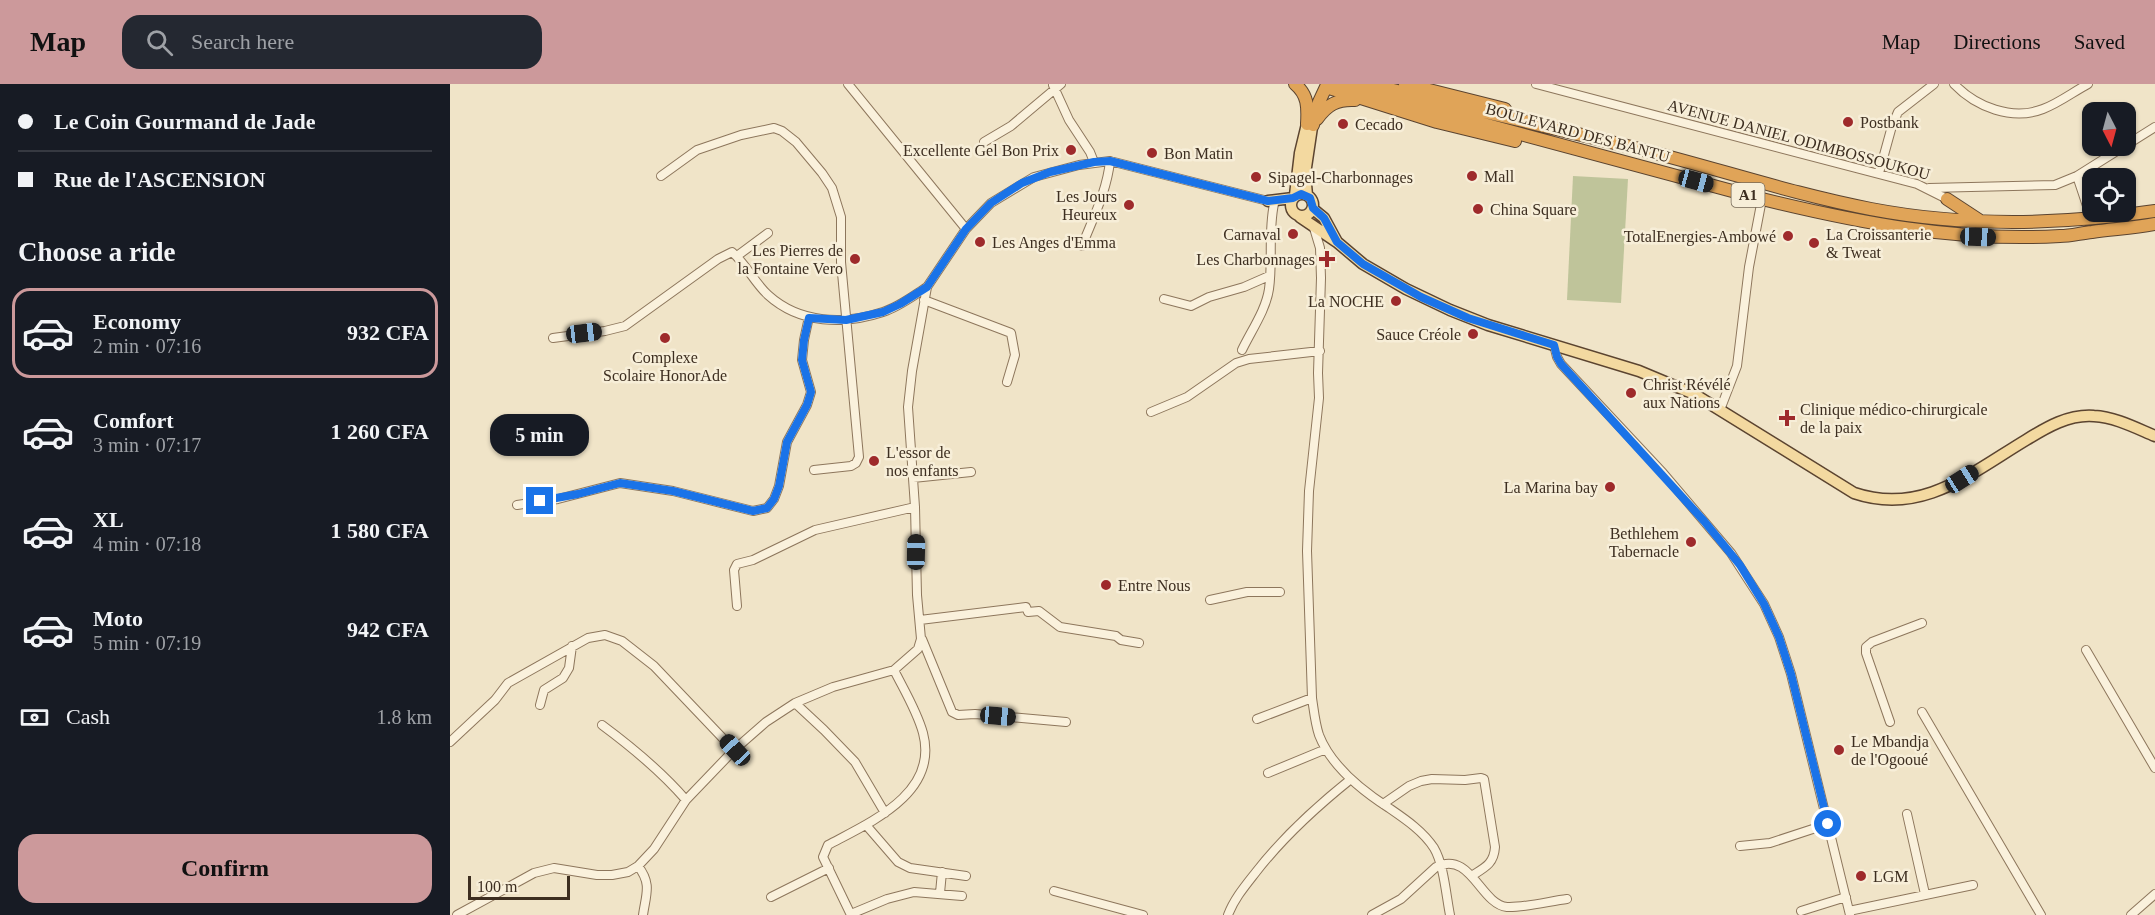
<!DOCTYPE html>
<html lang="en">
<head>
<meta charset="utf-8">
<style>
  body { margin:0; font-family:Georgia,serif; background:#242831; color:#f1f3f6; height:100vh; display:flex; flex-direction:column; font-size:22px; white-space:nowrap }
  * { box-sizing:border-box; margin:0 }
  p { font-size:20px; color:#9ea1a6 }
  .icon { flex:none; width:33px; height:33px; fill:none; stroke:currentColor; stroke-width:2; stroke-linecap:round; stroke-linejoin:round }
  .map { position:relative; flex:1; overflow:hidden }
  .panel { display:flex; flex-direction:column; background:#171b24; width:450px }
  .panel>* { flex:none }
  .guide { display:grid; align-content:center; height:132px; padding:0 18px; background:#171b24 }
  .needle { width:39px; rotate:174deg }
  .fabs { position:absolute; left:1632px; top:18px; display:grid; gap:12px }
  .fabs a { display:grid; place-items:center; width:54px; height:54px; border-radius:12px; background:#171b24; box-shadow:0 2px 4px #0004; font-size:30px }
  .scale { position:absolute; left:18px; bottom:15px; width:102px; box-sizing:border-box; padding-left:6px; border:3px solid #3d2e20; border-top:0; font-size:16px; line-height:21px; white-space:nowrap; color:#3d2e20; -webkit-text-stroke:4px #f7eed8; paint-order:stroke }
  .end { position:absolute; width:27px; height:27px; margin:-14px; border:8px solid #1a73e8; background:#fff; box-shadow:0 0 0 3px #fff }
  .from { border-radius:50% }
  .bubble { position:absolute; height:42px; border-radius:18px; background:#171b24; box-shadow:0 2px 4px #0004; font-size:20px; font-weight:600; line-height:42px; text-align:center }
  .car { position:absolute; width:18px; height:36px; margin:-18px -9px; border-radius:8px; box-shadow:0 0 4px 2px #0007; background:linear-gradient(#222 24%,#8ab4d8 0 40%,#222 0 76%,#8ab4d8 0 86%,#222 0) }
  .guide b { display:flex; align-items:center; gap:21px; height:57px; font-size:22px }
  .guide b+b { border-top:2px solid #363941 }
  .guide i { width:15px; height:15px; background:#f1f3f6 }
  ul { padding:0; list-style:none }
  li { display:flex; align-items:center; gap:18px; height:90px; margin:0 12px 9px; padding:0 6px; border:3px solid transparent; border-radius:18px }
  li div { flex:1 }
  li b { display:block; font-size:22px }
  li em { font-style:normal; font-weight:600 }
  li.on { border-color:#cc999b }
  li>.icon { width:54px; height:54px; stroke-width:1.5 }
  h2 { padding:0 18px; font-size:27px; line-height:72px }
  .pay { display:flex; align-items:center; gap:15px; height:66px; padding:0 18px; font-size:22px }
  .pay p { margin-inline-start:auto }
  .action { display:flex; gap:12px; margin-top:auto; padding:12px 18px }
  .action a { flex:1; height:69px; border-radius:18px; background:#cc999b; color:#111; font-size:24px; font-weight:600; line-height:69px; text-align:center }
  header { display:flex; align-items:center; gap:36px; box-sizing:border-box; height:84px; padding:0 30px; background:#cc999b; color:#111 }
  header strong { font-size:28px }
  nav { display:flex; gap:33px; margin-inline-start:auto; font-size:21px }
  .search { width:420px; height:54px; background:#242831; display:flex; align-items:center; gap:15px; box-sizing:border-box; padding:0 21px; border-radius:18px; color:#9ea1a6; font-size:22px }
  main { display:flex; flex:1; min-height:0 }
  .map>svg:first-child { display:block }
</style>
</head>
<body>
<header>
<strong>Map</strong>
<div class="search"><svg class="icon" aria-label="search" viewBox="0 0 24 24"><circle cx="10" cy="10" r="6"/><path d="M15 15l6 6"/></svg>Search here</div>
<nav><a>Map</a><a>Directions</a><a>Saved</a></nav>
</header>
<main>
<section class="panel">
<div class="guide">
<b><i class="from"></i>Le Coin Gourmand de Jade</b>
<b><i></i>Rue de l'ASCENSION</b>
</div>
<h2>Choose a ride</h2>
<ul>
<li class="on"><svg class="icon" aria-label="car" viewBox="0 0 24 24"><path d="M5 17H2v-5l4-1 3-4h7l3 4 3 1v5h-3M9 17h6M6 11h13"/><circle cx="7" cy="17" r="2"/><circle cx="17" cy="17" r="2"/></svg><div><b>Economy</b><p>2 min · 07:16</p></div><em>932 CFA</em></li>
<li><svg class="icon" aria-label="car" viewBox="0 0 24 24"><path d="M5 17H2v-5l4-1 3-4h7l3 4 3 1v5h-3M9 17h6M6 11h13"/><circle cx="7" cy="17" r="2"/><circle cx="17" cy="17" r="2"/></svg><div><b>Comfort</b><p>3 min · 07:17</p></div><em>1 260 CFA</em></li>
<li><svg class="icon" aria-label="car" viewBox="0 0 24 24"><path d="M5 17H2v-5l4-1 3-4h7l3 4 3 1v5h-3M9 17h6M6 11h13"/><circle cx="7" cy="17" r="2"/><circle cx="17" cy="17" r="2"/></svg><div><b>XL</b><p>4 min · 07:18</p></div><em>1 580 CFA</em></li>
<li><svg class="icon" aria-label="car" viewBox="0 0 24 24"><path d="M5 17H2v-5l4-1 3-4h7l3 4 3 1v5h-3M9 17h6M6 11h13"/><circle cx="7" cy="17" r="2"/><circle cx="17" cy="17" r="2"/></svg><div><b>Moto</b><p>5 min · 07:19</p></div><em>942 CFA</em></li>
</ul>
<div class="pay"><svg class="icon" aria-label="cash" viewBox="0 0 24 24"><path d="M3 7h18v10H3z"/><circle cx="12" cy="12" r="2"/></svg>Cash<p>1.8 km</p></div>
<div class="action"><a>Confirm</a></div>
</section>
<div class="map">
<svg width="1705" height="831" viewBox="0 0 1705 831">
  <rect width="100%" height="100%" fill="#f0e4c8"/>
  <path fill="#bfc49a" d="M1123,92L1178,95L1171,219L1117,216Z"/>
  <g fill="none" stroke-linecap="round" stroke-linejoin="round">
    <g stroke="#8d765c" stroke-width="10">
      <path id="minor" d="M398,0L516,145
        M1086,0L1467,100L1497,115
        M1504,0C1526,23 1562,37 1593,25C1609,19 1623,8 1638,0
        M603,1L619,36L640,68L644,78
        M534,58L561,42L611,0
        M1429,89L1442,42L1448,28L1484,0
        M211,92L247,66L291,51L324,44L332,47L346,58L372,89L382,104L391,133V178L409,373L406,379L401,382L364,386
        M1627,92L1641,134
        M1479,104L1605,101L1627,92L1705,43
        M864,144L870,164L871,194L868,289L869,314L859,407L857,467L862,614C864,627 865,639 869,651C881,682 911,706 939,724C955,735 973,747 984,764C994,781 996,811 1000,831
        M632,162C643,134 657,107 660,77
        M287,172L318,149
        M714,215L741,222L759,213L794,203L819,192
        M474,216L561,249L565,271L557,298
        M103,254L155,247L175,242L268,175L282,168C296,180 304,198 318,211C350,240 394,241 433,228C449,223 463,212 477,203
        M1104,261L1107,273L1111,280L1213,389L1281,469L1314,520L1329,553L1341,590L1400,831
        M792,266C801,247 816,226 819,205C823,177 818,148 824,120
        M1270,326L1287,282L1299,183L1312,115
        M701,328L737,313L786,279L799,275L870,267
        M463,394L521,388
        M67,421L108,415L170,399L223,407L303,427L317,424L324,415L329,402L337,358L357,321L361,308L352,276L354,256L359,233
        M760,516L797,508H830
        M287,522L284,486L287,480L303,476L365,446L465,423
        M470,536L576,523L578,528L589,527L610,543L666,552L671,556L689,559
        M472,555L502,628L508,631L525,630L616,638
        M1636,566L1705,684
        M345,619L374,646L405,678L435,729
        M90,621L94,606L113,594L119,584L122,562
        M1472,628L1591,831
        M807,635L862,614
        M1440,638L1416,569V563L1422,558L1472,539
        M152,641C183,664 211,687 236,716
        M0,658L45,616L58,599L138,554L155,551L172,557L204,582L284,666
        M818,689L876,665
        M933,720L959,702L971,697L982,695L1015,696L1031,694L1034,695L1045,763C1044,779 1036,783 1023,791
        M1457,730L1475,810
        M416,741L448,778L460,784L516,792
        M1290,762L1320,759L1378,740
        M188,782C202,800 196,810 193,831
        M604,807L693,831
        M490,809L492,788
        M321,813L379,784
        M1351,827L1396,813
        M1399,827L1523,801
        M401,830L437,815L464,808L512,812
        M7,831L84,789L104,784L147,791H162L178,788L188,782L204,765L236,716L284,666L316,638L345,619L383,603L444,586L468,565L471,555L467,511L465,423L458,323L462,287L477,203L516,145L541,119L584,93L629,81L660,77L818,117
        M401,831L373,773L378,761C421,738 489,709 473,649C467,627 454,606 444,586
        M778,831C784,815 795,802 806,788C834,752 866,723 901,695
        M922,831L951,815L986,783C1021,766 1030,820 1057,823C1072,824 1101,817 1117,815
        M1681,831L1705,810"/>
    </g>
    <g stroke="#5b4430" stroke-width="13">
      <path id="major" d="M841 121a11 11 0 1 1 22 0a11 11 0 1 1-22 0Z
        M845,111L850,69L857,40
        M857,111L855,90L862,43
        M818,117L843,114
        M863,125L874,134L887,158
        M850,133L887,158L913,180L956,205L1000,226L1038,241L1189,287L1244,310L1404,409C1472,432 1521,389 1576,356C1597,343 1619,330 1644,332C1665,333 1686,344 1705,352"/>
    </g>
    <g stroke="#5b4430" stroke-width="14">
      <path id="highway" d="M845,0C858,11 858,23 857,40
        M892,0L948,17L1312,115C1410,139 1508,158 1610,152C1621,152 1631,149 1642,148C1663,145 1684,144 1705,140
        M919,0C1010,23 1102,43 1193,66C1269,85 1343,110 1421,125C1515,143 1610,141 1705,127
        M955,0L1055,25
        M867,35C877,21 887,15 905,16
        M863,41L869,18L876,3L987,38L1065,57
        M1497,115L1529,136"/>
    </g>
    <use href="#minor" stroke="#faf1dc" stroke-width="8"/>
    <use href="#major" stroke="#f3d9a0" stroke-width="10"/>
    <use href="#highway" stroke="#e0a458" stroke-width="12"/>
  </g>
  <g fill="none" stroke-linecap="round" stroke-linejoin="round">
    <path stroke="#1a73e8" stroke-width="8" d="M90,417L128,410L170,399L223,407L303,427L317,424L324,415L329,402L337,358L357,321L361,308L352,276L354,256L359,234L396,236L433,228L450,220L477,203L516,145L541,119L572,99L600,88L644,78L660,77L818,117L843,114L851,110L860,114L863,124L874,134L887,158L913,180L971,213L1018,234L1104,261L1107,273L1111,280L1254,437L1290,481L1314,520L1329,553L1341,590L1378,740"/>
  </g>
  <g fill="#9e2a2b" stroke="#f7eed8" stroke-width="2">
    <circle cx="1398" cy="38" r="6"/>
    <circle cx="893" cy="40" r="6"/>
    <circle cx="621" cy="66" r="6"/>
    <circle cx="702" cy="69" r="6"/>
    <circle cx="1022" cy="92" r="6"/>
    <circle cx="806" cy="93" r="6"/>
    <circle cx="679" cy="121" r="6"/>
    <circle cx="1028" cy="125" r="6"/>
    <circle cx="843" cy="150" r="6"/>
    <circle cx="1338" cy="152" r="6"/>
    <circle cx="530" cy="158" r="6"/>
    <circle cx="1364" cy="159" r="6"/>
    <circle cx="405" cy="175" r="6"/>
    <path d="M874 166h6v6h6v6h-6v6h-6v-6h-6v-6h6z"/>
    <circle cx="946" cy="217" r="6"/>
    <circle cx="1023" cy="250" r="6"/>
    <circle cx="215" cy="254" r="6"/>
    <circle cx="1181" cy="309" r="6"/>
    <path d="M1334 325h6v6h6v6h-6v6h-6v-6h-6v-6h6z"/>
    <circle cx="424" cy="377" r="6"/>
    <circle cx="1160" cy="403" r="6"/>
    <circle cx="1241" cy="458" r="6"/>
    <circle cx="656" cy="501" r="6"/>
    <circle cx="1389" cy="666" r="6"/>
    <circle cx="1411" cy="792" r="6"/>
  </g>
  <g text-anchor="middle" stroke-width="5" stroke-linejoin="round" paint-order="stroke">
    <rect fill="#f7eed8" stroke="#756857" stroke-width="1.5" x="1281.5" y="99" width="33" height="24" rx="4.5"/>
    <g font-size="15" font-weight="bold" fill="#3d2e20">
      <text x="1298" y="116">A1</text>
    </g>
    <g font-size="16" fill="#3d2e20" stroke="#f7eed8" text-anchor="start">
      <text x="1410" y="44">Postbank</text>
      <text x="905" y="46">Cecado</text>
      <text x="609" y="72" text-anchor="end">Excellente Gel Bon Prix</text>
      <text x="714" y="75">Bon Matin</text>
      <text x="1034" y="98">Mall</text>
      <text x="818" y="99">Sipagel-Charbonnages</text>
      <text x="667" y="118" text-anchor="end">Les Jours<tspan x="667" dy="18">Heureux</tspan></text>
      <text x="1040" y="131">China Square</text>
      <text x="831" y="156" text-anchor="end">Carnaval</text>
      <text x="1376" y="156">La Croissanterie<tspan x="1376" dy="18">&amp; Tweat</tspan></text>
      <text x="1326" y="158" text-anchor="end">TotalEnergies-Ambowé</text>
      <text x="542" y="164">Les Anges d'Emma</text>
      <text x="393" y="172" text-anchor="end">Les Pierres de<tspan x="393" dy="18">la Fontaine Vero</tspan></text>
      <text x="865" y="181" text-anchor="end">Les Charbonnages</text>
      <text x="934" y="223" text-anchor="end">La NOCHE</text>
      <text x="1011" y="256" text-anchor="end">Sauce Créole</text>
      <text x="215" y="279" text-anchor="middle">Complexe<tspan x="215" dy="18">Scolaire HonorAde</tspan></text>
      <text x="1193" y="306">Christ Révélé<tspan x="1193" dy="18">aux Nations</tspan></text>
      <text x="1350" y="331">Clinique médico-chirurgicale<tspan x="1350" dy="18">de la paix</tspan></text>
      <text x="436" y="374">L'essor de<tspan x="436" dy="18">nos enfants</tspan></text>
      <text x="1148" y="409" text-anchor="end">La Marina bay</text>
      <text x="1229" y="455" text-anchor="end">Bethlehem<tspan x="1229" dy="18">Tabernacle</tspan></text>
      <text x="668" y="507">Entre Nous</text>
      <text x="1401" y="663">Le Mbandja<tspan x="1401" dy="18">de l'Ogooué</tspan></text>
      <text x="1423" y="798">LGM</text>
    </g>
    <g font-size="16" fill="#3d2e20" stroke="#f7eed8">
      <text transform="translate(1128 48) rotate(15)" y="6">BOULEVARD DES BANTU</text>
      <text transform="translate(1349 55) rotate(15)" y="6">AVENUE DANIEL ODIMBOSSOUKOU</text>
    </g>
  </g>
</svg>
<div class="fabs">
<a><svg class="needle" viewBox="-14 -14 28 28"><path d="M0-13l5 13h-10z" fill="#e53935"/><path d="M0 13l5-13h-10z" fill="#9ea1a6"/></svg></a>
<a><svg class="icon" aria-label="locate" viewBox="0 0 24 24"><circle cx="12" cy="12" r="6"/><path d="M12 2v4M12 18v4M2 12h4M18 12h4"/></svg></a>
</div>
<div class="scale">100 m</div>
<i class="end from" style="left:1378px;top:740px"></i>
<i class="end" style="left:90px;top:417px"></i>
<div class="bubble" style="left:40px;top:330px;width:99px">5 min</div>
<i class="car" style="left:1246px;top:97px;rotate:105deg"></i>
<i class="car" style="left:1528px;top:153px;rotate:92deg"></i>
<i class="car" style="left:134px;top:249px;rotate:83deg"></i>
<i class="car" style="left:1512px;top:395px;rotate:58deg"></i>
<i class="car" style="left:466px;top:468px;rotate:1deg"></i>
<i class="car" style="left:548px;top:632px;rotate:95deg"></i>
<i class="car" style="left:285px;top:666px;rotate:317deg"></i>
</div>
</main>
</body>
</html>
